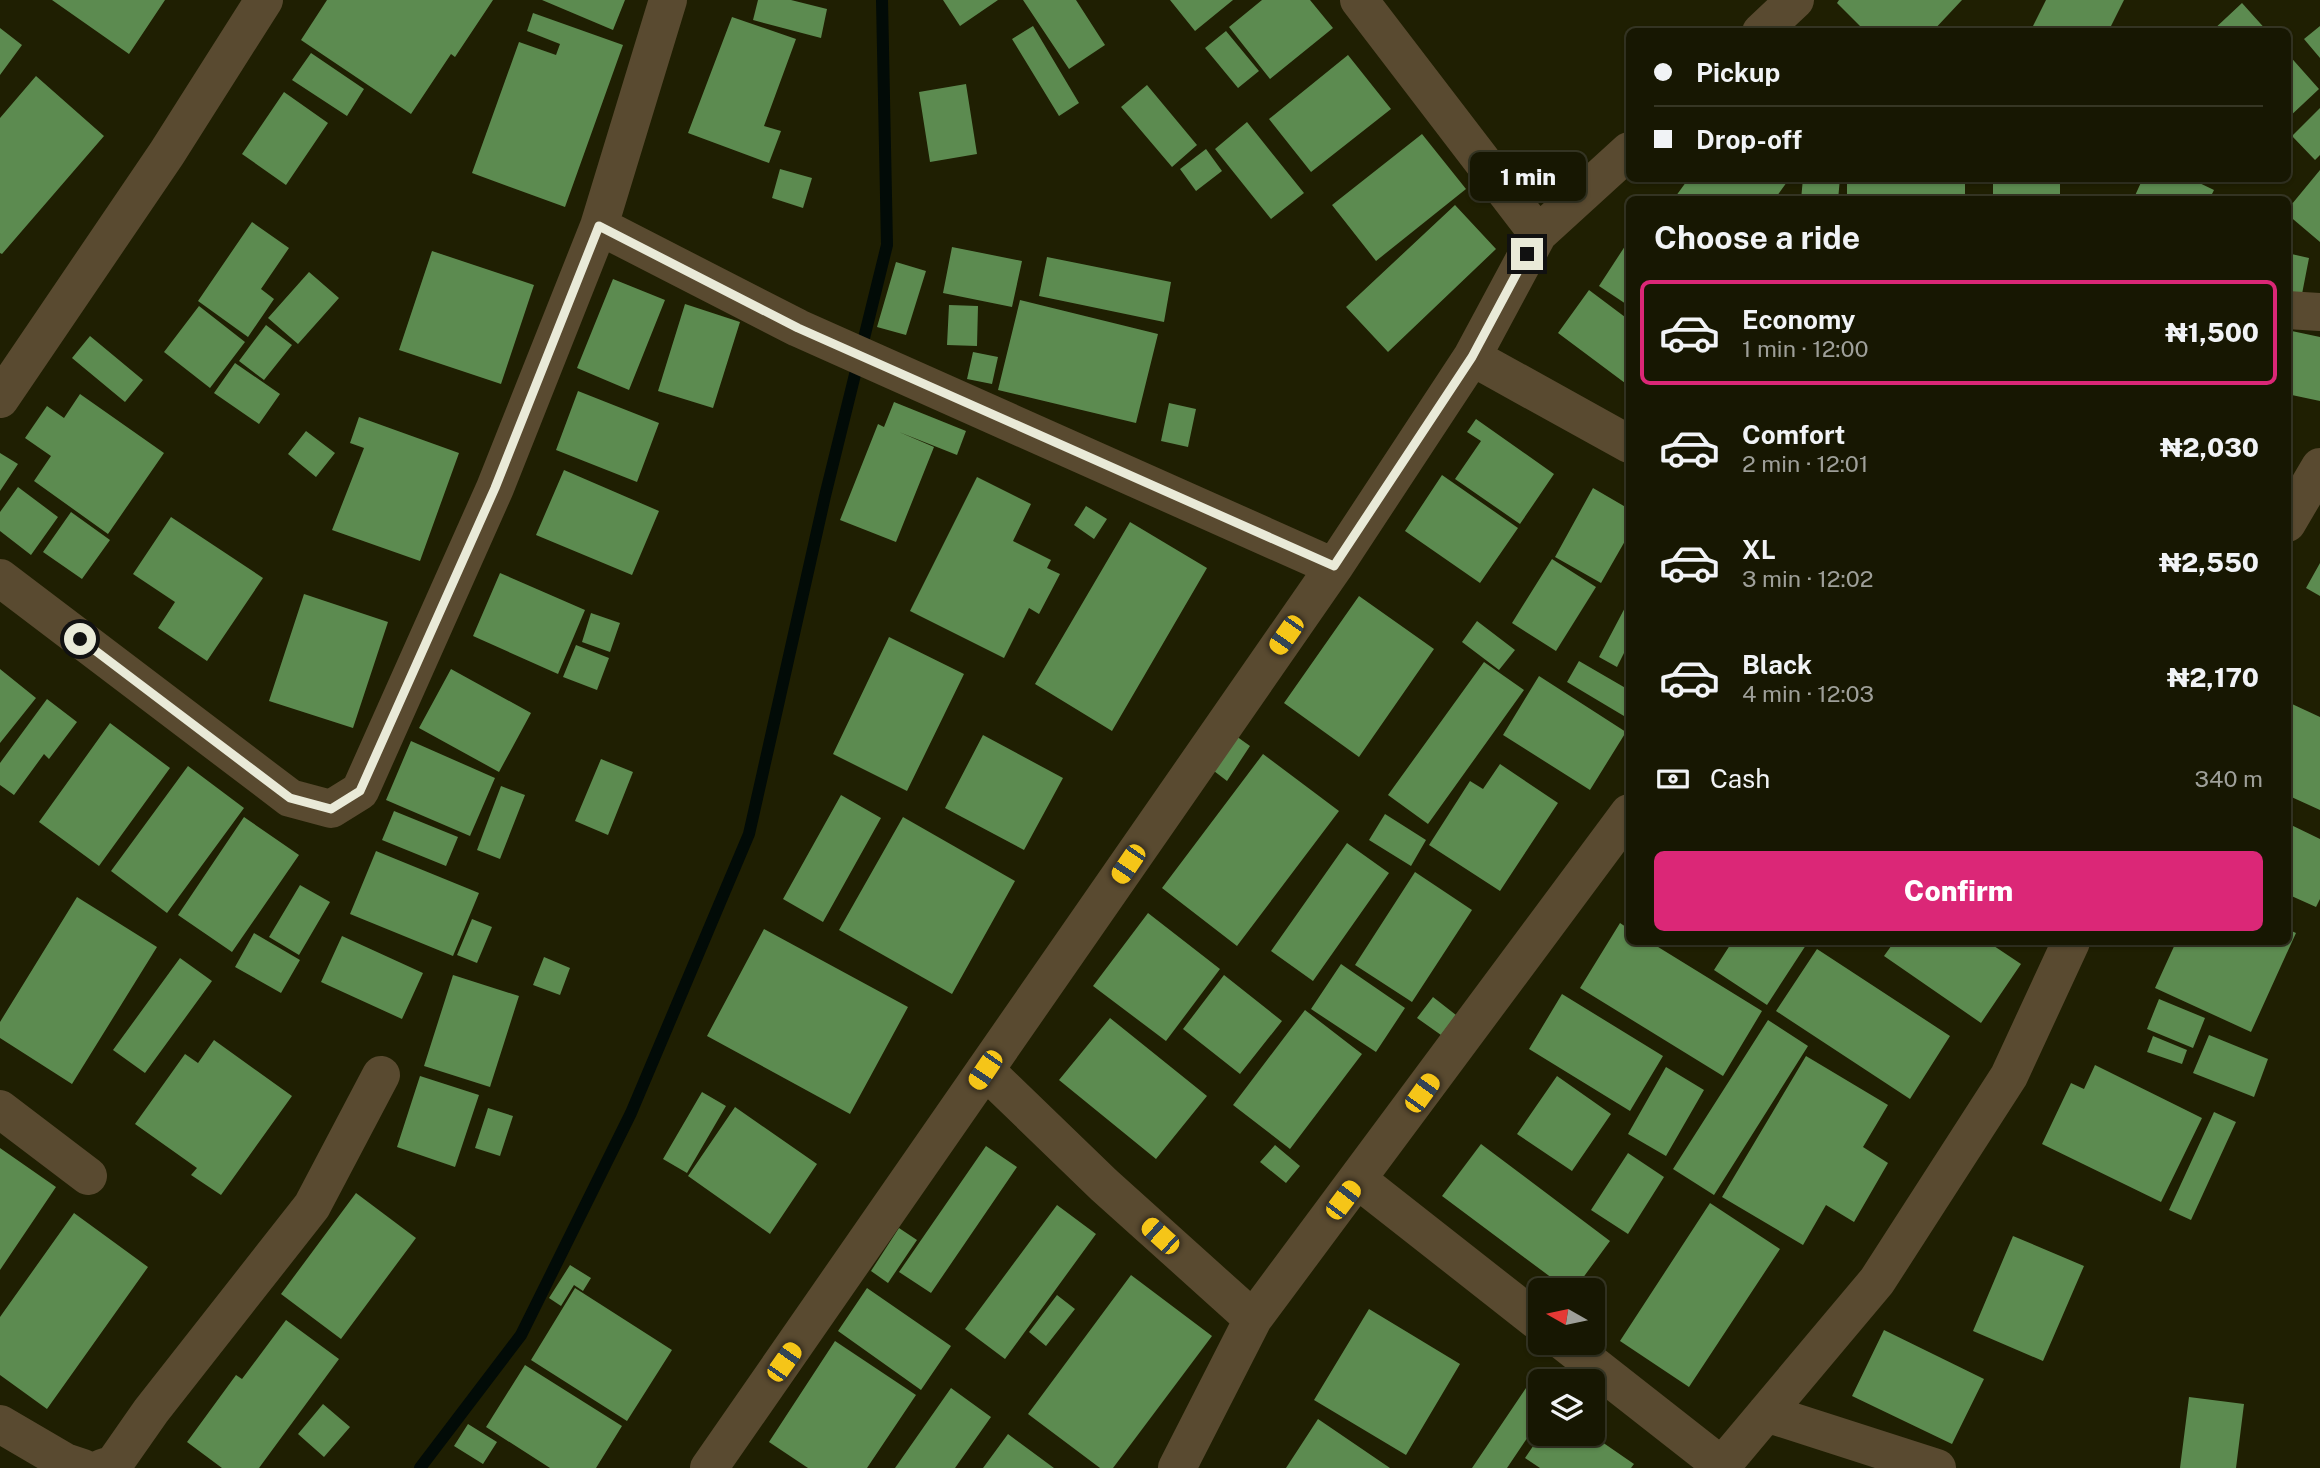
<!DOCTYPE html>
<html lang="en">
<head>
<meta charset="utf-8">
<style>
  body { margin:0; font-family:"Public Sans",sans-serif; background:#242411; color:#f1f3f6; height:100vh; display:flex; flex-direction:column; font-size:26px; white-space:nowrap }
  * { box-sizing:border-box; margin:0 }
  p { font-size:23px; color:#9e9f99 }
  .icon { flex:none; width:38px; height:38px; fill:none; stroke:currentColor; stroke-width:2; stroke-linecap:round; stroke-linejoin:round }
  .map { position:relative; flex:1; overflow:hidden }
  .details { position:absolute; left:1626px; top:196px; width:665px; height:749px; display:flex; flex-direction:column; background:#171702; border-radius:10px; box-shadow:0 2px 5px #0004,0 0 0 2px #363624 }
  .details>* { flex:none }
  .banner { position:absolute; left:1626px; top:28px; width:665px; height:154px; border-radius:10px; box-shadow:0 2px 5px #0004,0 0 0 2px #363624; display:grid; align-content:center; height:154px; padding:0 28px; background:#171702 }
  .needle { width:46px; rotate:279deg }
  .tools { position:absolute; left:1528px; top:1278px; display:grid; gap:14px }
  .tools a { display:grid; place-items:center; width:77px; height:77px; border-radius:10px; background:#171702; box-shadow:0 2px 5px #0004,0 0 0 2px #363624; font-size:35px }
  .end { position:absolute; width:32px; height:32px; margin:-16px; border:9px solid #e9ead8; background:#111; box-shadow:0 0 0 4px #111 }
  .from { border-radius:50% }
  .bubble { position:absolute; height:49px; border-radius:10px; background:#171702; box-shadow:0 2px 5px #0004,0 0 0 2px #363624; font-size:23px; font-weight:800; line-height:49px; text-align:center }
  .car { position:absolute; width:21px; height:42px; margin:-21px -10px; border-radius:9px; box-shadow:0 0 5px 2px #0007; background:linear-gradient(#f5c518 24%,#345 0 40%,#f5c518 0 76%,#345 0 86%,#f5c518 0) }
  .banner b { display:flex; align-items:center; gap:24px; height:66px; font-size:26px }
  .banner b+b { border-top:2px solid #363624 }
  .banner i { width:18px; height:18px; background:#f1f3f6 }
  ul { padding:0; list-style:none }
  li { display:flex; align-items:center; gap:21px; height:105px; margin:0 14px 10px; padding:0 14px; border:4px solid transparent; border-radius:10px }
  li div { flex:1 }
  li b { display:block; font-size:26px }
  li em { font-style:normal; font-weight:800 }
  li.selected { border-color:#db2777 }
  li>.icon { width:63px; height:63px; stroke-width:1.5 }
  h2 { padding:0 28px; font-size:32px; line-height:84px }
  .pay { display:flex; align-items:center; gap:18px; height:77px; padding:0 28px; font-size:26px }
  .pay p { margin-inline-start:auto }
  .primary-button { display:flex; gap:14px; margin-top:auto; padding:14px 28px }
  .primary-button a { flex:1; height:80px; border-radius:10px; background:#db2777; color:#fff; font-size:28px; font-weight:800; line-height:80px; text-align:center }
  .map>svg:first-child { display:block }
</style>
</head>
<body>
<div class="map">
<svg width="2320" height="1468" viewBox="0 0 2320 1468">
  <rect width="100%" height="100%" fill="#1f1f02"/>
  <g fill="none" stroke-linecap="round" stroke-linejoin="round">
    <path stroke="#020b07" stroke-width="12" d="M420,1468L521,1335L631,1113L749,834L825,496L887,245L882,0"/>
  </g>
  <path fill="#5c8b50" d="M52,0H165L129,54Z
    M327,0H493L455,57L451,54L411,114L301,40Z
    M542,0H625L613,30Z
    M758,0H791L827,9L821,38L753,20Z
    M943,0H998L960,26Z
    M1023,0H1076L1105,45L1069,69Z
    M1170,0H1233L1195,31Z
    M1262,0H1310L1333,28L1270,79L1229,27Z
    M1839,0H1962L1932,32H1866L1837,3Z
    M2046,0H2124L2108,32H2030Z
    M2242,3L2268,32H2211Z
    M533,13L623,45L565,207L472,173L519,42L556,55L560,44L527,31Z
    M732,17L796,39L764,126L781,131L769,163L688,133Z
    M1033,26L1079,103L1059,116L1012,39Z
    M2320,26V58L2304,39Z
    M0,28L22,45L0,75Z
    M1226,31L1259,71L1238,88L1205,48Z
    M311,53L364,89L347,116L292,80Z
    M2287,53L2319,89L2287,119Z
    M1348,55L1391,109L1311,172L1269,119Z
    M36,76L104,136L2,254L0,253V118Z
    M966,84L977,154L930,162L919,92Z
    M1147,85L1197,145L1172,167L1121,107Z
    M284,92L328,123L286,185L242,154Z
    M2320,108V155L2315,160L2292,136Z
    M1247,122L1304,193L1271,219L1215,149Z
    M1422,134L1466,189L1376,261L1332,205Z
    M1206,149L1222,171L1196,191L1180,169Z
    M780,169L812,178L803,208L772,198Z
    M2320,170V242L2287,214V210Z
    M1689,178H1781L1787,182L1774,200H1673Z
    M1803,178H1840L1838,200H1801Z
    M1847,178H1965V200H1847Z
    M1993,178H2060V200H1993Z
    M2143,178H2189L2214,190L2209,200H2133Z
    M1455,205L1496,249L1388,352L1346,307Z
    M252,222L289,248L261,289L274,299L248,337L198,301Z
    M1629,240V306L1599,286Z
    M952,247L1022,261L1012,307L943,293Z
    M432,251L534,285L501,384L399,350Z
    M2287,253L2309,258L2302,294L2287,291Z
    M1047,257L1171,282L1164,322L1039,296Z
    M896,262L926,271L906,335L877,327Z
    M309,272L339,298L298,344L268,318Z
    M613,279L665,300L629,390L577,368Z
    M1589,290L1629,320V386L1558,333Z
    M1020,300L1158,334L1136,423L998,390Z
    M685,304L740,322L713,408L658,391Z
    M949,305L978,306L977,346L947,345Z
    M199,306L245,342L210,388L164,352Z
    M266,325L292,345L264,380L239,361Z
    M2287,330L2320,337V401L2287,394Z
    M90,336L143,380L125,402L72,358Z
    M973,352L998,357L992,384L967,379Z
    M235,363L280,394L259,424L214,393Z
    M578,391L659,423L637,482L556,450Z
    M80,394L164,453L108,534L34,481L51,456L25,438L47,406L64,418Z
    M894,402L966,431L957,455L899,432L934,447L896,542L840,520L878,424L884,427Z
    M1169,403L1196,409L1188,447L1161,441Z
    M359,417L459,453L420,561L332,530L364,448L350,443Z
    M1476,419L1554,474L1520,524L1455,479L1481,441L1467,432Z
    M306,431L335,453L316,477L288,454Z
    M0,453L18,464L0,491Z
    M564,470L659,511L632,575L536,535Z
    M1442,475L1518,528L1480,583L1405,531Z
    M977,477L1031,504L1013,541L1051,560L1047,568L1060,574L1039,614L1029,608L1004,658L910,611Z
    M18,487L58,517L31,555L0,531V512Z
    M1593,488L1629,509V534L1601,583L1555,557Z
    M1086,506L1107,519L1094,539L1074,525Z
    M71,512L110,540L82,579L43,552Z
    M171,517L263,578L207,661L158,628L175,602L133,574Z
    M1130,522L1207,568L1112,731L1035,684Z
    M1552,559L1596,587L1556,651L1512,623Z
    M2320,563V596L2306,588Z
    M500,573L585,610L558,674L473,636Z
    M304,594L388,622L353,728L269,701Z
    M1359,596L1434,649L1359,757L1284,703Z
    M1629,600V643L1617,667L1599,657Z
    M591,613L620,623L610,652L582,642Z
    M1477,621L1515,650L1499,670L1462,642Z
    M889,637L964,674L907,791L833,754Z
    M576,645L609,658L597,690L563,677Z
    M1579,661L1629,690V719L1567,682Z
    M1484,662L1524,690L1428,824L1388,795Z
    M0,669L36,698L0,743Z
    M451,669L531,713L499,772L419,728Z
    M1539,676L1626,732L1590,790L1503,735Z
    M47,699L77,722L49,759L44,754L14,795L0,785V763Z
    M2292,704L2320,717V810L2287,795V714Z
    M110,723L170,768L99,866L39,822Z
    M983,735L1063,778L1024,850L945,808Z
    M1236,736L1250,746L1227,781L1214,771Z
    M411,741L495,778L470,836L386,800Z
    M1263,754L1339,811L1237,946L1162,888Z
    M601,759L633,772L608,835L575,821Z
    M1500,764L1558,803L1500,891L1429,845L1470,781L1483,789Z
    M188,766L244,808L167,913L111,871Z
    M501,786L525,795L500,859L477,850Z
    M841,795L881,818L823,922L783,899Z
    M394,811L458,837L446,866L382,840Z
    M1385,814L1426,840L1411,866L1369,840Z
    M244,817L299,855L232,952L178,915Z
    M903,817L1015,881L952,994L839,930Z
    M2287,823L2320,839V899L2316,907L2287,894Z
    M1347,843L1389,873L1313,981L1271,951Z
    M376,851L479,893L453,956L350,914Z
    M1415,872L1472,910L1412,1002L1355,965Z
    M300,885L330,902L299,955L269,937Z
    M77,897L157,947L72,1084L0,1038V1022Z
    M1148,913L1220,969L1166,1041L1093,986Z
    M472,919L492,927L477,963L457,955Z
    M1620,923L1629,929V942H1650L1762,1011L1723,1076L1580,988Z
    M764,929L908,1007L850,1114L707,1036Z
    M2287,929L2296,933L2251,1032L2155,988L2176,942H2287Z
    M254,933L300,960L281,993L235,967Z
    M342,936L423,973L402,1019L321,982Z
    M1732,942H1808L1767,1005L1714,970Z
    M1894,942H1988L2021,964L1981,1023L1884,956Z
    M1817,949L1950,1036L1910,1099L1776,1011Z
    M544,957L570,968L560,995L533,985Z
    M180,958L212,981L145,1073L113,1050Z
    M1341,964L1405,1008L1376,1052L1311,1009Z
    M453,975L519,996L490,1087L424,1066Z
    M1224,975L1282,1021L1240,1074L1183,1029Z
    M1562,994L1663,1056L1630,1111L1529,1049Z
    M1433,997L1456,1015L1441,1035L1417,1018Z
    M2159,999L2205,1018L2193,1048L2147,1029Z
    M1305,1010L1362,1054L1290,1149L1233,1105Z
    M1110,1018L1207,1096L1156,1159L1059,1080Z
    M1768,1020L1808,1046L1714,1195L1673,1169Z
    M2209,1035L2268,1059L2254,1097L2193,1073Z
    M2153,1036L2187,1050L2182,1064L2147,1052Z
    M214,1040L292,1096L221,1195L191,1175L197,1168L135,1124L185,1054L198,1063Z
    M1806,1056L1888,1105L1863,1147L1888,1163L1854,1222L1826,1205L1803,1245L1722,1197Z
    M2095,1065L2202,1118L2161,1202L2042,1144L2071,1083L2084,1089Z
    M1666,1067L1704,1090L1666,1156L1628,1134Z
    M420,1076L479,1095L455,1167L397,1147Z
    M1557,1076L1611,1114L1572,1171L1517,1134Z
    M702,1092L726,1106L687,1173L663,1159Z
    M735,1107L817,1164L770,1234L688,1176Z
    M488,1108L513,1116L500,1156L475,1148Z
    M2214,1112L2236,1122L2191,1220L2169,1210Z
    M1481,1144L1610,1241L1574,1290H1568L1442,1196Z
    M1275,1145L1300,1166L1286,1183L1260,1162Z
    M986,1146L1017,1167L931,1293L899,1272Z
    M0,1148L56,1187L0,1270Z
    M1628,1153L1664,1177L1628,1234L1591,1210Z
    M356,1193L416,1238L341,1339L281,1294Z
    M1710,1203L1780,1249L1689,1387L1620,1341Z
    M1057,1205L1096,1234L1005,1359L965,1329Z
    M74,1213L148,1267L47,1409L0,1375V1317Z
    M899,1228L917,1240L888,1283L871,1271Z
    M2013,1236L2084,1266L2043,1361L1973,1331Z
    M570,1265L591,1278L583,1291L574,1285L561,1306L549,1298Z
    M1131,1275L1212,1336L1113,1468H1100L1028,1414Z
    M575,1288L672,1350L627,1421L531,1360Z
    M867,1288L951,1346L921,1390L838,1331Z
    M1057,1295L1075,1309L1046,1346L1029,1332Z
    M1369,1309L1460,1364L1406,1455L1314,1400Z
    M286,1320L339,1359L259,1468H222L187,1442L236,1375L242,1379Z
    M1884,1330L1984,1379L1952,1444L1852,1396Z
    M835,1341L916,1395L867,1468H808L769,1442Z
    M525,1365L622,1426L596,1468H550L486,1427Z
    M1528,1385L1540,1393V1419L1507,1468H1472Z
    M951,1388L991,1417L955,1468H895Z
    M2189,1397L2244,1404L2236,1468H2180Z
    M323,1404L350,1427L324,1457L298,1434Z
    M1318,1419L1390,1468H1286Z
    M468,1424L497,1442L483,1464L454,1446Z
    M1542,1433H1589L1634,1464L1631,1468H1540L1525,1458Z
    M1008,1434L1054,1468H983Z"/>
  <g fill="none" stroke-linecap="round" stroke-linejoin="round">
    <path stroke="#594a30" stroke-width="38" d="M1359,0L1538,234
      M1761,32L1795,0
      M599,226L798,328L1334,567
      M2287,310L2320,312
      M1472,357L1629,444
      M0,399L167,153L264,0
      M2287,523L2320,467
      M0,578L290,798L331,809L360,791L495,488L599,226L668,0
      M985,1070L1104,1185L1253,1319
      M0,1109L88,1176
      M1358,1180L1540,1323
      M1564,1342L1722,1466
      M1766,1413L1937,1468
      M0,1424L65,1462L83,1468
      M102,1468L114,1464L151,1411L312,1206L381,1075
      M709,1468L1334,567L1472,357L1538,234L1629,151
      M1177,1468L1253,1319L1629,813
      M1720,1468L1877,1281L2009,1076L2071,942"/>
  </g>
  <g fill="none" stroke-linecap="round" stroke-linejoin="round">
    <path stroke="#e9ead8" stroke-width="9" d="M80,639L290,798L331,809L360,791L495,488L599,226L798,328L1334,566L1472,357L1527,254"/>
  </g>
</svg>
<div class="tools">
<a><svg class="needle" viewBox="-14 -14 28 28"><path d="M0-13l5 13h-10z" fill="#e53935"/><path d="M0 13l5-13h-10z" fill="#9e9f99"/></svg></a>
<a><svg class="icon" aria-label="layers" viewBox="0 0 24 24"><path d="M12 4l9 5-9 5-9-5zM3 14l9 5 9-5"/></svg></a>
</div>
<i class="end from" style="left:80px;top:639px"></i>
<i class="end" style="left:1527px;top:254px"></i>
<div class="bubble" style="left:1470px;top:152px;width:116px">1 min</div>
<i class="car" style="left:1286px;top:635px;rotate:215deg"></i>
<i class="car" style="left:1128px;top:864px;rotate:214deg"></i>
<i class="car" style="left:985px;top:1070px;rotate:214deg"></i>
<i class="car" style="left:1422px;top:1093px;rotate:36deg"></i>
<i class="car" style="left:1343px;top:1200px;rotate:37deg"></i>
<i class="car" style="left:1160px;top:1236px;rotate:312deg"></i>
<i class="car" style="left:784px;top:1362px;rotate:35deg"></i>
<div class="banner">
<b><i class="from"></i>Pickup</b>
<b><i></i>Drop-off</b>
</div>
<section class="details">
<h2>Choose a ride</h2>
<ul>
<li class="selected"><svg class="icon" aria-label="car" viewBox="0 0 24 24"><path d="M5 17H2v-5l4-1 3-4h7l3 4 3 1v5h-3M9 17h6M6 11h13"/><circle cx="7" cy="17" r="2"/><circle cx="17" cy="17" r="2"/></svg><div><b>Economy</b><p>1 min · 12:00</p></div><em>₦1,500</em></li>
<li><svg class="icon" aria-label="car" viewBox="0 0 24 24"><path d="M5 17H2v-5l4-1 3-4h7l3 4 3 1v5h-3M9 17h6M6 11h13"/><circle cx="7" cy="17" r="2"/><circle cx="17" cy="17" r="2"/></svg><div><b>Comfort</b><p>2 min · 12:01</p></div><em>₦2,030</em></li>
<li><svg class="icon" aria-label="car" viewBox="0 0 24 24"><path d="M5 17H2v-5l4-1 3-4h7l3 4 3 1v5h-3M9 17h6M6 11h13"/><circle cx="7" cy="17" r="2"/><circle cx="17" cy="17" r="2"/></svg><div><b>XL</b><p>3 min · 12:02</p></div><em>₦2,550</em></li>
<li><svg class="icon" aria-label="car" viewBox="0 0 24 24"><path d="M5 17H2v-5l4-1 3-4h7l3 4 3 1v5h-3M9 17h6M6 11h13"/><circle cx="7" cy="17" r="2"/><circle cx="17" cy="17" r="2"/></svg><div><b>Black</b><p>4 min · 12:03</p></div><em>₦2,170</em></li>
</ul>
<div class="pay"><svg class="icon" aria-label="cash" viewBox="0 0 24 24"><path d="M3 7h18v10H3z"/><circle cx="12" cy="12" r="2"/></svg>Cash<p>340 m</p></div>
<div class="primary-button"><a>Confirm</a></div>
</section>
</div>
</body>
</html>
